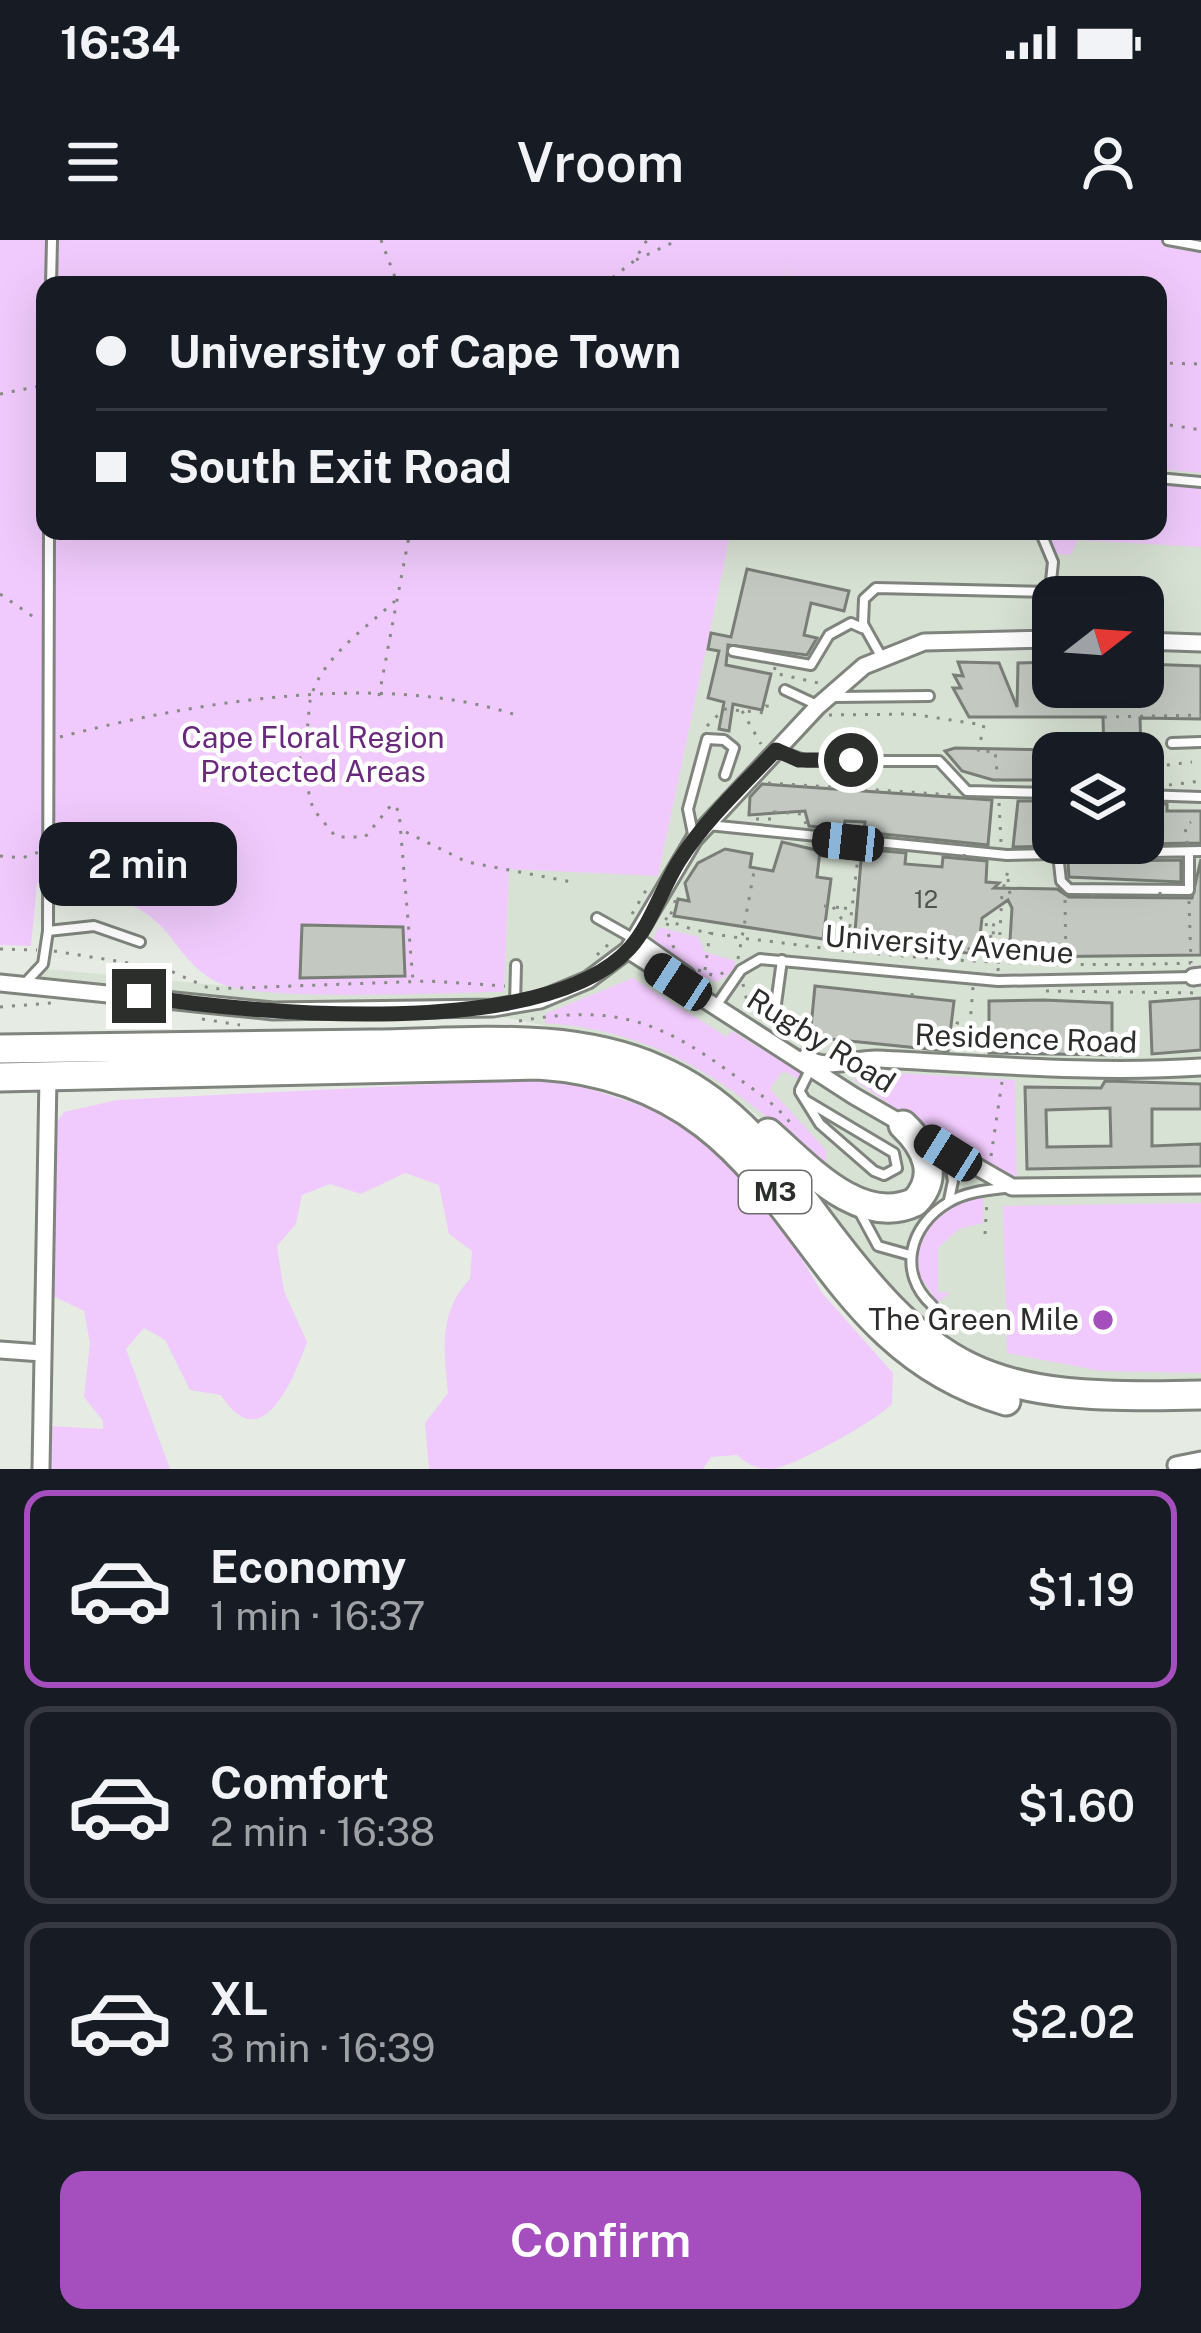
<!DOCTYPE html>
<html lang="en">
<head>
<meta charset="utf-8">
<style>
  body { margin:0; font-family:"Public Sans",sans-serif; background:#242831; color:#f1f3f6; height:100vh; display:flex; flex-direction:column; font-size:45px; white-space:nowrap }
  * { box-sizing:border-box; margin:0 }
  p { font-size:39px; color:#9ea1a6 }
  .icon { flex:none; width:66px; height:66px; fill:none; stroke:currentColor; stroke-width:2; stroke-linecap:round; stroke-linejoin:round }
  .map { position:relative; height:1229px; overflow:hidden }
  .sheet { display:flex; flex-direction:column; background:#171b24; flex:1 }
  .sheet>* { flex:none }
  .banner { position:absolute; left:36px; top:36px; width:1131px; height:264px; border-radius:24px; box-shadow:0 12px 48px #0002; display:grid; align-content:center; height:264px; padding:0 60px; background:#171b24 }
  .needle { width:78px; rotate:73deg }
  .fabs { position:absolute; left:1032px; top:336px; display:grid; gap:24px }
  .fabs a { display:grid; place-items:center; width:132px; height:132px; border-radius:24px; background:#171b24; box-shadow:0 12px 48px #0002; font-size:60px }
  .end { position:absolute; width:54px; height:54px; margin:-27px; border:15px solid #2c2e2b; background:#fff; box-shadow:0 0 0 6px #fff }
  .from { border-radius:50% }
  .bubble { position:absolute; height:84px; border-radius:24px; background:#171b24; box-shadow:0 12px 48px #0002; font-size:39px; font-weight:600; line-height:84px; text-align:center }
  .car { position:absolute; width:36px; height:72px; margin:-36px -18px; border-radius:15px; box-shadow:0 0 9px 3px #0007; background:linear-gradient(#222 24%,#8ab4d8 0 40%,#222 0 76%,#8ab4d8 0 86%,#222 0) }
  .banner b { display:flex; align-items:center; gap:42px; height:114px; font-size:45px }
  .banner b+b { border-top:3px solid #363941 }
  .banner i { width:30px; height:30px; background:#f1f3f6 }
  ul { padding:21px 0 0; list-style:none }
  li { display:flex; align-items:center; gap:36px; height:198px; margin:0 24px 18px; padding:0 36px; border:6px solid #363941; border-radius:24px }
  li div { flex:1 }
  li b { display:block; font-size:45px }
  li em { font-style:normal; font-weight:600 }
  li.selected { border-color:#a44fbd }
  li>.icon { width:108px; height:108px; stroke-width:1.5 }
  .primary-button { display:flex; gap:24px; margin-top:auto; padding:24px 60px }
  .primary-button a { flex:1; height:138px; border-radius:24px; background:#a44fbd; color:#fff; font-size:48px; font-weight:600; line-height:138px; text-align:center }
  .status { display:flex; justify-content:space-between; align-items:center; height:84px; padding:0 60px; background:#171b24; direction:ltr }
  .status svg { height:33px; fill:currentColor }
  header { display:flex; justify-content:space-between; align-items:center; height:156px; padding:0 60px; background:#171b24; font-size:54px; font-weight:600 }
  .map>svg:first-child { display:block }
</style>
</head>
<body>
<div class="status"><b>16:34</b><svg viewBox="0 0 49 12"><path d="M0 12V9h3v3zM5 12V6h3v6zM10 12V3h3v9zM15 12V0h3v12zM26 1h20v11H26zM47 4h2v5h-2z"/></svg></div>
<header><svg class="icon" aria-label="menu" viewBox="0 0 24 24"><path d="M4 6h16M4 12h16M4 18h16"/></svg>Vroom<svg class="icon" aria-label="person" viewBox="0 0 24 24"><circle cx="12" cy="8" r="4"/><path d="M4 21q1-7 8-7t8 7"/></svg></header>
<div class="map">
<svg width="1201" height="1229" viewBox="0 0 1201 1229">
  <rect width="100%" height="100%" fill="#e6ece4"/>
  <path fill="#d8e2d4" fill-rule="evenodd" d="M793,0H1115L1201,20V1143H1097L1010,1132L950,1105L895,1061L815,959L771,886L707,837L644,806L498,776L236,778L104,757L20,753L48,729L290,752H504L509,628L658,635L731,291H1158V45H784ZM1053,357H1143V447H1053ZM1053,513H1143V603H1053Z"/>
  <path fill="#f0cafc" d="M0,0H1201V233L1158,229V45H786L790,21L784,45H45V291H731L658,636L509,629L504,752C449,752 256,763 217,742C177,722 177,687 130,664C106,652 71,664 51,644L37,643L31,706L0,705Z
    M1158,241L1201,245V307L1078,300L1071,315L1057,314L1044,291H1158Z
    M659,687L698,697L705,712L735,721L734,731L717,742L684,729L652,701Z
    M633,738L727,797L732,791L804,835L800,840L783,831L770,849L827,911L824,927C738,848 664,791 545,783V774Z
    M861,831L1015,840L1017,943L992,934L854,840Z
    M556,838L689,881L775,973L822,1053L893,1133L892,1164C876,1181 793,1227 772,1229C755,1229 749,1225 737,1215L711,1217L703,1229H429L425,1183L448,1153C444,1110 438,1072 470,1039L472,1011L449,994L439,945L405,933L361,954L330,944L302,955L296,984L277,1006L284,1051L307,1102C294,1138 262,1220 221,1155L190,1150L165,1100L144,1088L126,1109L170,1229H50L51,1186L103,1189V1181L84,1157L90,1103L84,1071L49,1054L50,891L64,872L117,860Z
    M984,954L983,983L959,989L938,1008V1052L950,1053L938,1062L915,1030C915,990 948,962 984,954Z
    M1201,963V1133L1101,1131L1007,1113L1003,966Z"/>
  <path fill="#c3c8c1" stroke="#797e77" stroke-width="3" fill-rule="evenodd" d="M747,329L849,351L844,371L811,363L804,395L817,398L807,415L728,405L726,425L771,434L762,470L733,464L729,491L719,489L724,462L708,458L719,411L708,409L711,393L731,397Z
    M958,422L999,423L1017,467L1018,423L1053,422V447H1143V424L1201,426V479L1140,478L1141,513H1104L1103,477H969L953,448H961L954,435L963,436Z
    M955,508L1053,510V540H993L962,531L945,511Z
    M762,544L992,560L988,605L864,592L865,582L845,581L844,589L809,586L805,571L749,575L750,557Z
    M1018,561H1053V606L1013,607Z
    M1143,563L1167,564V571H1201V603L1068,605L1143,603Z
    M782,602L820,611L817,637L831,639L823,699L674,676L678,659L689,661L685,643L698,623L725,609L752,614L750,627L773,631Z
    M862,609L906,613L905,624L942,627L943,617L987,621L986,642L999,643L994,648L1057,649L1069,657L1192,658L1201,619V715L1009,717L1012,668L1008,660L982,678L978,714L854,703Z
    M1181,620V642L1069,637L1068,622Z
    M302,685L403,687L405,736L300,738Z
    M815,746L954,761L948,811L810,797Z
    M1201,758V810L1152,814L1150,762Z
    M1044,760L1112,763V815L989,813V761Z
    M1105,841L1201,844V869H1152V906L1201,904V926L1027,929L1025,847L1101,848ZM1110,868L1111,906L1047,907L1046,870Z"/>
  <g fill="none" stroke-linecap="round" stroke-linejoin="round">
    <g stroke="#7f847d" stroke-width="14">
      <path id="lane" d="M1168,0L1201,6
        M51,45L52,0
        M1158,238L1201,242
        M1040,291L1053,322L1045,399
        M733,411L811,425L829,395L851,383L862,388
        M881,416L863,384L864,359L876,348L1051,352
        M785,450L815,464
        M835,457L929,456
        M1172,503L1201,502
        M777,510L807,521H939L967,551L1053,553
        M1143,555L1201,557
        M708,585L1007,615L1201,611
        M694,599L688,569L707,499L724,500L734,508L725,535
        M1058,614L1061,641L1069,649L1189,650V612
        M597,678L636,700
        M48,691L94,686L140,702
        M27,741L43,724L48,691L49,291
        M515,764L516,725
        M776,764L782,720
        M716,766L741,730L760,719L998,741L1192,737
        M805,860L894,913L897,928L884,935L874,931L820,884L800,852V850L810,830
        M948,913L953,941L949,960
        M858,969L878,1006L910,1015
        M932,1065C897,1033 909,985 949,962C965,952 987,950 1005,948"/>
    </g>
    <g stroke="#7f847d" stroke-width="21">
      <path id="street" d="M1143,401L1201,403
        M636,700L687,736
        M628,710L854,856L1012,947L1201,945
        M1193,737L1201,736
        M0,743L273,771L493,768L540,760L588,740L628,710L694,599L818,466L864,426L924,402L1053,399
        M806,817C824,832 854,818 877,819C986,824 1092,834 1201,827
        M0,1110L42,1113
        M1176,1225L1201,1220
        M41,1229L48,837"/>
    </g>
    <g stroke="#7f847d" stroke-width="33">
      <path id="highway" d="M0,809C124,807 248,805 372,804C467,803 571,790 659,830C723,858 765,907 805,962C934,1139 983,1161 1201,1155
        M0,837L538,825C806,842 787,1098 1006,1161
        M768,893C806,926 860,988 915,962C940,936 926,907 903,885"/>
    </g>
    <path stroke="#878a85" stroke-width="3" stroke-dasharray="3 9" stroke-linecap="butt" d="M381,0L398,45
      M636,20L678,0
      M603,45L634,21L647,0
      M1158,123L1201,124
      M0,154L45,145
      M1158,183L1201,190
      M0,354L38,380
      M395,361C367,387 324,416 312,454C304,478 316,478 297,507L313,569L336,597H365L392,564L399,571L413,741
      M775,427L774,433L823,444
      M379,456L410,291
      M742,471L761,504
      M829,475L911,474L984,485L978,512L995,511L998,542
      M1104,477L1201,475
      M707,486L724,469L765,473L766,466L775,467
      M60,497C194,462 378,431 513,474
      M1143,528L1192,522
      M768,543L956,555
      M1169,545L1201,541
      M999,563L1001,602
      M756,579H773L774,572L802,574L806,584
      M406,592L467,622L577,643
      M1187,604L1185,586L1191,582
      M0,616L22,618L39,612
      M1008,639L1010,655
      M1065,660L1066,724
      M1189,661L1191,723
      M824,666L844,668
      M833,667L849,689
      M632,674L648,647
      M665,678C696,696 747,698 783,703C919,721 1054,728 1191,723
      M848,698L992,711
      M985,698L987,677
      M980,699L990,700L994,683L992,710
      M674,708L666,689L677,655
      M0,709L37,710
      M54,711L166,729L211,749L429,741L505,746
      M847,711L859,609
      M597,715L612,701
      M738,719L755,626
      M698,730L715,736L728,731
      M705,730L710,692
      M998,731L1002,653L1009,627
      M743,744L748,766L779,790
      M1046,751L1201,753
      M912,756L913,745
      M0,767L52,763
      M202,779L240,785
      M519,781C611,765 656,778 731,833C754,850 778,865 795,889
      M955,808L957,783L970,784L973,747
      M991,916L1002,842
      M985,994L987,961"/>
    <use href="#lane" stroke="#fff" stroke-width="8"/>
    <use href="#street" stroke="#fff" stroke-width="15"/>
    <use href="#highway" stroke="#fff" stroke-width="27"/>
    <path stroke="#878a85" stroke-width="3" stroke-dasharray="3 9" stroke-linecap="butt" d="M883,610L884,595
      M964,617L965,603
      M1093,642V657
      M1160,655V645
      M844,668L857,670"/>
  </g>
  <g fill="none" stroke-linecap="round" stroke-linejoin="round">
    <path stroke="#2c2e2b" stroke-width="15" d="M139,756C257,774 543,801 629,709C651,685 662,648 679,621C705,580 743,545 776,510L799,520H851"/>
  </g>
  <circle fill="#a44fbd" stroke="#fff" stroke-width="4.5" cx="1103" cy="1080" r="12"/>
  <g text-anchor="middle" stroke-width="9" stroke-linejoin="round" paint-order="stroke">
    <g font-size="24" fill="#525450">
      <text x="926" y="668">12</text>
    </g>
    <rect fill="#fff" stroke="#6b6d6b" stroke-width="3" x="739" y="931" width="72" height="42" rx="9"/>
    <g font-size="27" font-weight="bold" fill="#2c2e2b">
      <text x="775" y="961">M3</text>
    </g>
    <g font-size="30" fill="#69297c" stroke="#fff">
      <text x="313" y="508">Cape Floral Region<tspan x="313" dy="34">Protected Areas</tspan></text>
    </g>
    <g font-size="30" fill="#2c2e2b" stroke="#fff">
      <text transform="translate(949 705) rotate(4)" y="10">University Avenue</text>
      <text transform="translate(1026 799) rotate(2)" y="10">Residence Road</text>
      <text transform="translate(821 801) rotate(32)" y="10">Rugby Road</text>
    </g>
    <g font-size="30" fill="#2c2e2b" stroke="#fff" text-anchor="end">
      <text x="1079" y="1090">The Green Mile</text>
    </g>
  </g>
</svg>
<div class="fabs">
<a><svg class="needle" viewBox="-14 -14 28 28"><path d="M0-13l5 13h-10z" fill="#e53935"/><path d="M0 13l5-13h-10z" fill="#9ea1a6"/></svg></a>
<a><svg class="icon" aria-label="layers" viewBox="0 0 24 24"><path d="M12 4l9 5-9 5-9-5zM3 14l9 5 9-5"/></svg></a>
</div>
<i class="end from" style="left:851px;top:520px"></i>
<i class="end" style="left:139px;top:756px"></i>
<div class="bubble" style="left:39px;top:582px;width:198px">2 min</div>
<i class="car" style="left:848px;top:602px;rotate:276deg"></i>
<i class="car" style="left:678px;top:742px;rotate:303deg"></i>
<i class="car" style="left:948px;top:913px;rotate:302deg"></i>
<div class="banner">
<b><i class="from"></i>University of Cape Town</b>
<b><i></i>South Exit Road</b>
</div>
</div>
<section class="sheet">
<ul>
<li class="selected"><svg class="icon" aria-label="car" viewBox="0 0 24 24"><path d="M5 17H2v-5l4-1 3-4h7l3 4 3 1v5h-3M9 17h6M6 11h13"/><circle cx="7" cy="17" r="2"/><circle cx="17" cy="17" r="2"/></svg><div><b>Economy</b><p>1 min · 16:37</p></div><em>$1.19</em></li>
<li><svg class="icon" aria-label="car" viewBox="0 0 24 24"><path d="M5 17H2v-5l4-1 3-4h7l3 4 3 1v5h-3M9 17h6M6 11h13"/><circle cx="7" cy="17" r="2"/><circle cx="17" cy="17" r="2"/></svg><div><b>Comfort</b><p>2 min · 16:38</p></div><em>$1.60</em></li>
<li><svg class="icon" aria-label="car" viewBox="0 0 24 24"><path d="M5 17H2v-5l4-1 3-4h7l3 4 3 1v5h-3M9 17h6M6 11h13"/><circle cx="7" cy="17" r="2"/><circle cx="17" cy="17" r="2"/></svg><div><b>XL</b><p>3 min · 16:39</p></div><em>$2.02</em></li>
</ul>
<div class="primary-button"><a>Confirm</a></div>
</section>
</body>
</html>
